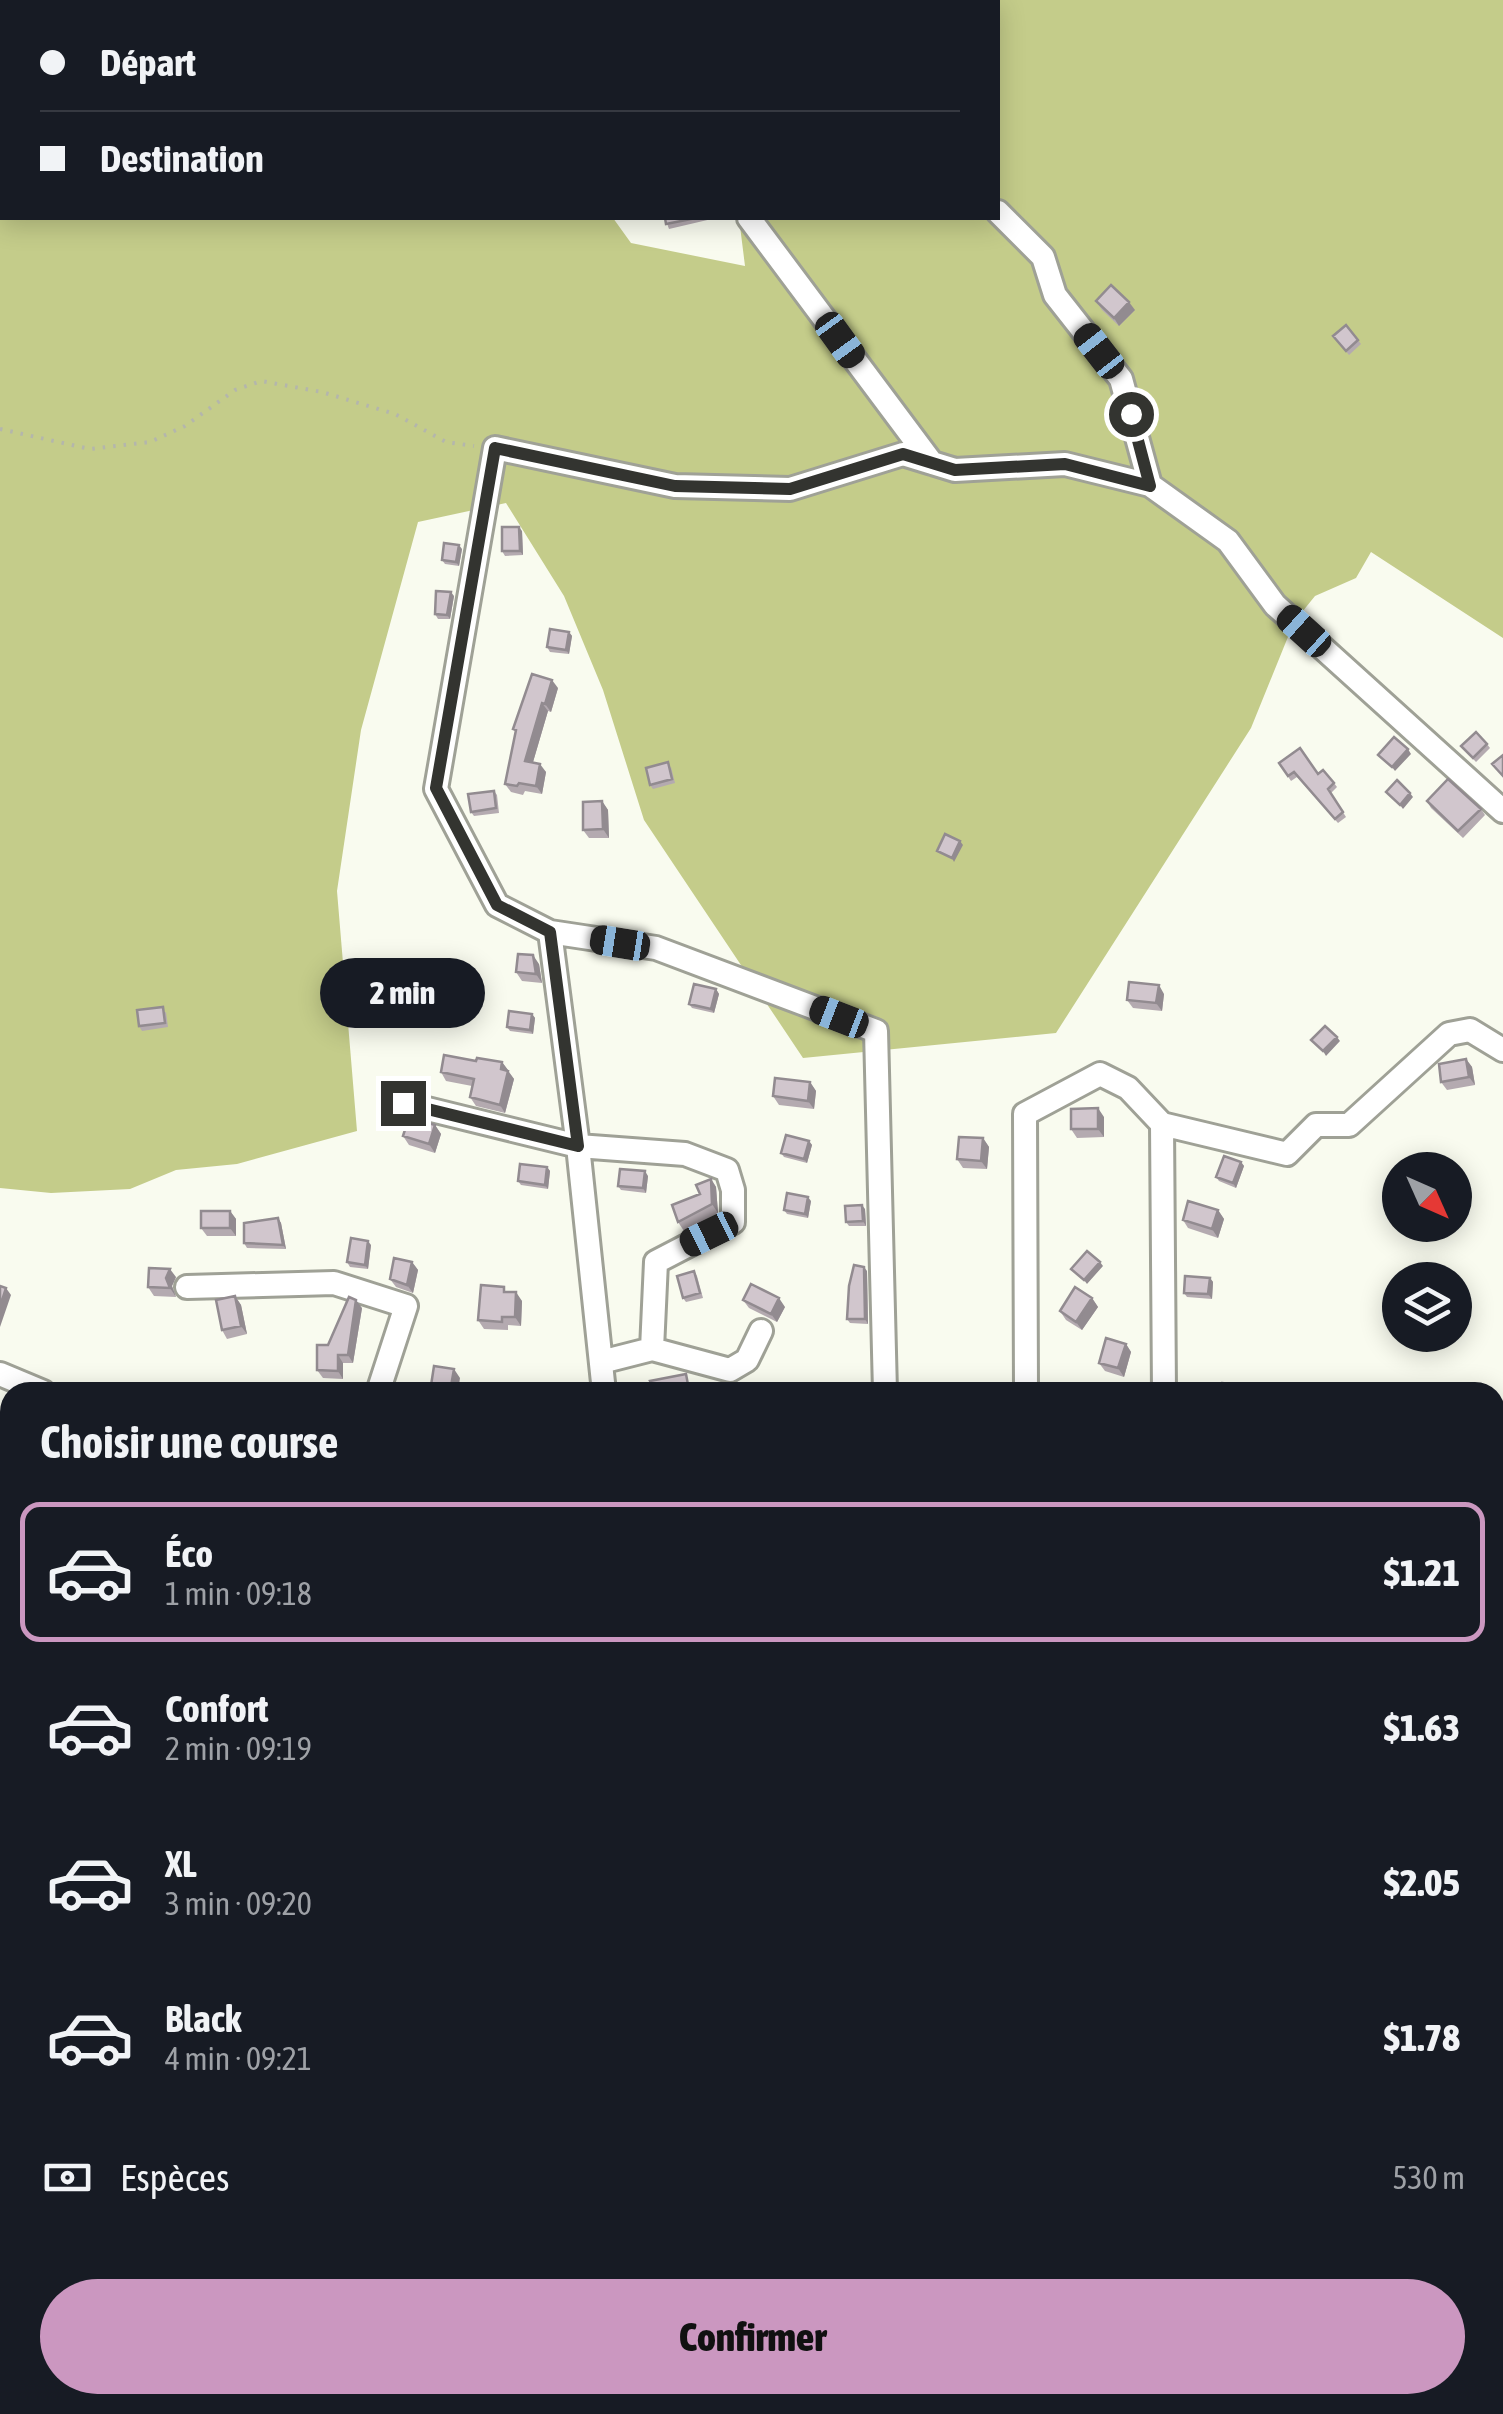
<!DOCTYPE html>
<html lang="fr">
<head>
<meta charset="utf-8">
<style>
  body { margin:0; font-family:"Asap Condensed",sans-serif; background:#20242c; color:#f1f3f6; height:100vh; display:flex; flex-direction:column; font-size:38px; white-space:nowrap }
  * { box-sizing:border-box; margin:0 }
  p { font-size:32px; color:#9ea1a6 }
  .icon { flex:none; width:55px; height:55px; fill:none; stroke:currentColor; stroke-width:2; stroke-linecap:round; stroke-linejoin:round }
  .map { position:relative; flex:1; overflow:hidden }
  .sheet { position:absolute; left:0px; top:1382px; width:1505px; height:1032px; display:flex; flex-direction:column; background:#171b24; border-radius:30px 30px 0 0; box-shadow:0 5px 25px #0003 }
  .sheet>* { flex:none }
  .top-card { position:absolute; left:0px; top:0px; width:1000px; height:220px; box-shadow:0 5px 25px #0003; display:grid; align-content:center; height:220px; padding:0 40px; background:#171b24 }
  .needle { width:65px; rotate:135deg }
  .fabs { position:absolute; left:1382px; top:1152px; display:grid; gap:20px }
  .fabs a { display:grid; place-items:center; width:90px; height:90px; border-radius:50%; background:#171b24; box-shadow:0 5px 25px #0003; font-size:50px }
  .end { position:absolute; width:45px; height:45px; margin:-22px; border:12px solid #333430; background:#fff; box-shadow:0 0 0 5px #fff }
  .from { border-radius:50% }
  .bubble { position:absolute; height:70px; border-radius:35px; background:#171b24; box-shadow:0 5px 25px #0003; font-size:32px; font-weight:800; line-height:70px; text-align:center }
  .car { position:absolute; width:30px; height:60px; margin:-30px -15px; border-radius:12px; box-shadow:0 0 8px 2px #0007; background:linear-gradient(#222 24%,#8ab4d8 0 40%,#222 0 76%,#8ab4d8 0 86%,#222 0) }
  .top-card b { display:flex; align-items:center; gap:35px; height:95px; font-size:38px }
  .top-card b+b { border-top:2px solid #363941 }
  .top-card i { width:25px; height:25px; background:#f1f3f6 }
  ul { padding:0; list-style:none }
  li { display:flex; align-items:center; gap:30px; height:140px; margin:0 20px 15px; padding:0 20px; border:5px solid transparent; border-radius:20px }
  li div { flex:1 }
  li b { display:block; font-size:38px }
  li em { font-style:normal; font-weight:800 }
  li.on { border-color:#cb97c0 }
  li>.icon { width:90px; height:90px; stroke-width:1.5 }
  h2 { padding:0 40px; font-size:45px; line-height:120px }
  .pay { display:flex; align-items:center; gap:25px; height:110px; padding:0 40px; font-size:38px }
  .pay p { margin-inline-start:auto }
  .primary-button { display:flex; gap:20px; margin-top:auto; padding:20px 40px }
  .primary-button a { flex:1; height:115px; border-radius:60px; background:#cb97c0; color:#111; font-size:40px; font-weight:800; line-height:115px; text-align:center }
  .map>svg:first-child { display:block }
</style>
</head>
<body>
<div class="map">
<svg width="1503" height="2414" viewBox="0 0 1503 2414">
  <rect width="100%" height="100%" fill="#f9fbef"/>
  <path fill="#c4cc8a" d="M0,0H403V2H2V218H613L631,243L745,266L739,218H998V2H747L748,0H1503V638L1371,552L1356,578L1315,596L1294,622L1251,728L1056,1033L803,1058L644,820L603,690L564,596L506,503L418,522L361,730L337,891L357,1131L237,1164L176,1170L130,1189L51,1193L0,1188Z
    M0,1643L10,1662V2350L0,2347Z"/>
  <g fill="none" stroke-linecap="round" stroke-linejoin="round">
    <g stroke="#9fa196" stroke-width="28">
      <path id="minor" d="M774,0L776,2
        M998,212L1043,257L1055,295L1121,379L1150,485L1228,541L1275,605L1503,811
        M749,218L932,463
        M550,932L578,1146L604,1392
        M403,1103L578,1146L685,1154L727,1170L733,1190V1222L656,1262L652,1349L601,1362
        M1162,1124L1164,1392
        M187,1287L334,1283L406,1306L378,1392
        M652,1349L730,1370L747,1360L761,1331
        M0,1374L43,1392
        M885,1392L876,1031L656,948L550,932L497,905L436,789L495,448L675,486L790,489L903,454L955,470L1065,464L1150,485
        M1026,1392L1025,1114L1100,1074L1128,1088L1162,1124L1287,1154L1316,1125H1349L1449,1034L1470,1030L1503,1050
        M1495,1540L1503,1542
        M1495,1749L1503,1750
        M0,1826L10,1825
        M1495,1920L1503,1922
        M1495,2012L1503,1996
        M1495,2086H1503
        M1495,2365L1503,2370
        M609,2405L628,2414
        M904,2405L932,2414
        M25,2414L35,2405
        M1450,2414L1454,2405"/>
    </g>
    <path stroke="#b4b6ac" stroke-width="4" stroke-dasharray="2.5 8" stroke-linecap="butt" d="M0,429L90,449L150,442L185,426L235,390L261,381L322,392L395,414L446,442L474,446
      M0,2054L10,2057"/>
    <use href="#minor" stroke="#fff" stroke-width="22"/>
  </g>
  <path fill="#b4aab0" d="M665,218H716L669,229Z
    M1096,301L1135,310L1119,326L1102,310Z
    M1346,325L1361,344L1349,355L1333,336Z
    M522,531L523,555L505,556L502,551Z
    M462,549L459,566L445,564L442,560Z
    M454,596L450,619H438L435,614Z
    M569,632L572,636L569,654L550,652L547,647Z
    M558,688L551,712L548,711L533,762L546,772L542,794L525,791L523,795L511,792L505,784L516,732L513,729Z
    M1487,744L1490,748L1476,762L1461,746Z
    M1279,763L1318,774L1334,783L1337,787L1331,793L1346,817L1338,823L1297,777L1291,781Z
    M671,767L675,783L653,789L650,785Z
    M494,791L497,795L499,813L474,816L471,812Z
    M602,801L608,810L609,838H589L583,830Z
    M1427,801L1481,809L1485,815L1463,838L1431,808Z
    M539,964L542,983L522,981L516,972Z
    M716,989L719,994L714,1013L692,1008L689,1004Z
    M1164,994L1162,1011L1133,1008L1127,1000Z
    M166,1012L168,1027L142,1031L139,1026Z
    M532,1014L535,1018L533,1034L510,1031L507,1027Z
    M1466,1059L1472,1067L1475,1085L1447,1090L1441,1082Z
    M476,1061L502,1062L514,1079L505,1113L476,1106L470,1097L472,1086L446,1081L441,1072Z
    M810,1082L816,1091L814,1109L779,1105L773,1096Z
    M1104,1117V1137L1077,1138L1071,1129Z
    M435,1125L441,1134L435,1153L409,1145L403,1136Z
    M983,1138L989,1147L987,1169L963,1168L957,1159Z
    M809,1141L812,1145L807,1163L784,1157L781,1153Z
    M1241,1162L1244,1166L1236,1188L1219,1181L1216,1177Z
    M547,1167L550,1171L548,1189L521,1185L518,1181Z
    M648,1176L646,1193L621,1190L618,1186Z
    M711,1179L716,1187L718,1213L684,1231L678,1222Z
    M811,1201L808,1218L787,1214L784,1210Z
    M865,1209L866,1226H849L846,1222Z
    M1218,1210L1224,1219L1218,1238L1188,1228L1183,1220Z
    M230,1211L236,1219V1236H207L201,1228Z
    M278,1218L281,1223L286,1249L247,1248L244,1243Z
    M371,1245L368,1269L350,1267L347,1262Z
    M412,1262L418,1270L413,1293L396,1287L390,1279Z
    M694,1271L697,1276L703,1298L686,1302L683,1298Z
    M867,1271L868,1324L850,1323L847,1319Z
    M176,1277L172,1286L176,1297L154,1296L148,1287Z
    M1210,1278L1213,1282L1212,1299L1187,1297L1184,1293Z
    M508,1292L522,1301L521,1326L508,1325V1330L484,1329L478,1320Z
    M235,1296L241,1305L247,1334L227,1339L222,1330Z
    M1092,1298L1098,1307L1082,1330L1066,1320L1060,1311Z
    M743,1300L785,1307L777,1322L749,1308Z
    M362,1308L353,1363H343V1379L323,1378L317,1370L328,1345Z
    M1126,1344L1131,1352L1124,1377L1105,1371L1099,1363Z
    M1503,2304V2335L1495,2336V2305Z
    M746,2405H769V2411L749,2410Z"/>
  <path fill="#928b90" d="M1129,302L1135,310L1119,326L1114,318Z
    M519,527L522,531L523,555L520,551Z
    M459,545L462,549L459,566L456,562Z
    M451,592L454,596L450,619L447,615Z
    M569,632L572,636L569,654L566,650Z
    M552,680L558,688L551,712L545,704Z
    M542,703L548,711L531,769L525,761Z
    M1408,749L1411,754L1395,771L1392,767Z
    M540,764L546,772L542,794L536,786Z
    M1410,793L1413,797L1403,809L1400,805Z
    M602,801L608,810L609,838L603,829Z
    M960,841L963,845L954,862L952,858Z
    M533,955L539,964L542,983L536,974Z
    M1159,985L1164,994L1162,1011L1156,1003Z
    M716,989L719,994L714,1013L711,1009Z
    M532,1014L535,1018L533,1034L530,1030Z
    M1337,1037L1340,1041L1326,1056L1323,1051Z
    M1466,1059L1472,1067L1475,1085L1469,1077Z
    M502,1062L508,1070L507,1074L508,1071L514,1079L505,1113L500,1105Z
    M810,1082L816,1091L814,1109L808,1101Z
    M1098,1108L1104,1117V1137L1098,1129Z
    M435,1125L441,1134L435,1153L429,1144Z
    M983,1138L989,1147L987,1169L981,1161Z
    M809,1141L812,1145L807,1163L804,1159Z
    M1241,1162L1244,1166L1236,1188L1233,1183Z
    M547,1167L550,1171L548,1189L545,1185Z
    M645,1171L648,1176L646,1193L643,1188Z
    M711,1179L716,1187L718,1213L712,1204Z
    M808,1197L811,1201L808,1218L805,1214Z
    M862,1205L865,1209L866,1226L863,1221Z
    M1218,1210L1224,1219L1218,1238L1212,1229Z
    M230,1211L236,1219V1236L230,1228Z
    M278,1218L281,1223L286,1249L283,1245Z
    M368,1241L371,1245L368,1269L365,1265Z
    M412,1262L418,1270L413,1293L407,1285Z
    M1100,1262L1103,1266L1087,1284L1084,1280Z
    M864,1267L867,1271L868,1324L865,1319Z
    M170,1269L176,1277L172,1286L176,1297L170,1288L166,1278Z
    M1210,1278L1213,1282L1212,1299L1208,1294Z
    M6,1288L11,1295L0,1327V1307Z
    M516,1292L522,1301L521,1326L515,1317Z
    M235,1296L241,1305L247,1334L241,1326Z
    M779,1298L785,1307L777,1322L771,1314Z
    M1092,1298L1098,1307L1082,1330L1076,1322Z
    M356,1300L362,1308L353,1363L348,1355Z
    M1126,1344L1131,1352L1124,1377L1118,1368Z
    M338,1355L343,1363V1379L338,1371Z
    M454,1369L460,1378L458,1392H450Z
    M7,1469L10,1473V1482L4,1491L0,1486V1479Z"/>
  <path fill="#d1c6cd" stroke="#928b90" stroke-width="2.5" d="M665,218H696L666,224Z
    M1111,285L1129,302L1114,318L1096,301Z
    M1346,325L1358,340L1346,351L1333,336Z
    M502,527H519L520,551H502Z
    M444,543L459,545L456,562L442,560Z
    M436,591L451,592L447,615L435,614Z
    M550,629L569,632L566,650L547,647Z
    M532,674L552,680L545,704L542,703L525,761L540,764L536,786L519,783L517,786L505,784L516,730L513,729Z
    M1476,732L1487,744L1473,758L1461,746Z
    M1394,737L1408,749L1392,767L1378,755Z
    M1300,748L1318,774L1323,770L1334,783L1328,789L1343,812L1335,819L1294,772L1288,776L1279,763Z
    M1503,755V776L1492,764Z
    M668,762L672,779L650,785L646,768Z
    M1448,779L1481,809L1458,831L1427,801Z
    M1397,780L1410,793L1400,805L1386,792Z
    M494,791L496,808L471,812L468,794Z
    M602,801L603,829L583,830V802Z
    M945,834L960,841L952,858L937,851Z
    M518,954L533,955L536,974L516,972Z
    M1129,982L1159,985L1156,1003L1127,1000Z
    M694,984L716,989L711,1009L689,1004Z
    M163,1007L165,1023L139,1026L137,1010Z
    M509,1011L532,1014L530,1030L507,1027Z
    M1325,1026L1337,1037L1323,1051L1311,1040Z
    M444,1055L476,1061L477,1058L502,1062L501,1069L508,1071L500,1105L470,1097L474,1079L441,1072Z
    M1466,1059L1469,1077L1441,1082L1439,1064Z
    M775,1078L810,1082L808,1101L773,1096Z
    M1098,1108V1129H1071V1109Z
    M409,1117L435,1125L429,1144L403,1136Z
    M786,1135L809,1141L804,1159L781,1153Z
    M959,1137L983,1138L981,1161L957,1159Z
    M1224,1156L1241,1162L1233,1183L1216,1177Z
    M520,1164L547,1167L545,1185L518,1181Z
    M620,1169L645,1171L643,1188L618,1186Z
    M711,1179L712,1204L678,1222L672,1205L700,1194L696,1185Z
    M787,1193L808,1197L805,1214L784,1210Z
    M1188,1201L1218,1210L1212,1229L1183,1220Z
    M862,1205L863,1221L846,1222L845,1206Z
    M201,1211H230V1228H201Z
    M278,1218L283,1245L244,1243V1223Z
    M351,1238L368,1241L365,1265L347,1262Z
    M1087,1251L1100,1262L1084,1280L1071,1269Z
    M394,1258L412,1262L407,1285L390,1279Z
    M854,1265L864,1267L865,1319H847L849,1286Z
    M149,1268L170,1269L166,1278L170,1288L148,1287Z
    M694,1271L700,1293L683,1298L677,1276Z
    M1185,1276L1210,1278L1208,1294L1184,1293Z
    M751,1284L779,1298L771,1314L743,1300Z
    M481,1285L504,1287V1292H516L515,1317H502V1322L478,1320Z
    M0,1286L6,1288L0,1307Z
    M1075,1287L1092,1298L1076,1322L1060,1311Z
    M235,1296L241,1326L222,1330L216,1300Z
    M349,1297L356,1300L348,1355H338V1371L317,1370V1345H328Z
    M1106,1338L1126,1344L1118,1368L1099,1363Z
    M434,1366L454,1369L450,1392H430Z
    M686,1374L689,1390L684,1392H655L650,1381Z
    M1222,1383L1239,1385L1238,1392H1220Z
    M1327,1390H1347V1392H1327Z
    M0,1464L7,1469L0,1479Z
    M1495,1791L1503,1793V1826L1499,1839L1495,1818Z
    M1495,2045L1503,2047V2065L1495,2062Z
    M1502,2244H1503V2273H1498Z
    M1503,2304V2325L1495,2327V2305Z
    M1496,2384L1503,2389V2414H1494L1481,2406L1495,2405Z
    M649,2405H724V2414H646Z
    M835,2405H841L862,2413L831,2414Z
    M1315,2408L1335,2411L1334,2414H1313Z
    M96,2409L109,2414H94Z"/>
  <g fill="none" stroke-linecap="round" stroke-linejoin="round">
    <path stroke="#333430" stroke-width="12" d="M403,1103L578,1146L550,932L497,905L436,788L495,448L675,486L790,489L903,454L955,470L1065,464L1150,486L1131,414"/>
  </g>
</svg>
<div class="fabs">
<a><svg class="needle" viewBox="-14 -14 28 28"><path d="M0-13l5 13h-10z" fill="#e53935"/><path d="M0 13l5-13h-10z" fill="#9ea1a6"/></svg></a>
<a><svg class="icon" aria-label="layers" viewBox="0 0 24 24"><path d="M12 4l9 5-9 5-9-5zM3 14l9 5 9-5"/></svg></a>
</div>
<i class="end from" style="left:1131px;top:414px"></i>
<i class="end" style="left:403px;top:1103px"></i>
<div class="bubble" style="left:320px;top:958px;width:165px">2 min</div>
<i class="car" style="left:840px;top:340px;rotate:144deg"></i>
<i class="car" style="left:1099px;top:351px;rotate:322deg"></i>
<i class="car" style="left:1304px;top:631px;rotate:312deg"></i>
<i class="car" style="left:620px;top:943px;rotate:279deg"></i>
<i class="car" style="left:839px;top:1017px;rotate:291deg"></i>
<i class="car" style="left:709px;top:1234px;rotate:244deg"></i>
<div class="top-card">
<b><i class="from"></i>Départ</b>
<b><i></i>Destination</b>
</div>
<section class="sheet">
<h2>Choisir une course</h2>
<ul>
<li class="on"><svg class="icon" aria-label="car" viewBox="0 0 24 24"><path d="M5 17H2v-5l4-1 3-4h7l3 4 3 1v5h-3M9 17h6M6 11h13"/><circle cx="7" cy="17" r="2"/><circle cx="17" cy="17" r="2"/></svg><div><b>Éco</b><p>1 min · 09:18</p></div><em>$1.21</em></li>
<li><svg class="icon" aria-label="car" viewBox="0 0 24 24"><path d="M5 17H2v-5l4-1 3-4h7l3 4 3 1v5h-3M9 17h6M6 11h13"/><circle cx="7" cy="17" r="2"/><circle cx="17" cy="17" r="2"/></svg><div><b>Confort</b><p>2 min · 09:19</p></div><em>$1.63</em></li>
<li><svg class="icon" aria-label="car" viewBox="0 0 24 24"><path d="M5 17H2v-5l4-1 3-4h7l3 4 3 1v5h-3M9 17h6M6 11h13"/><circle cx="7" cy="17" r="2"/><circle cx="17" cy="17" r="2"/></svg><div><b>XL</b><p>3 min · 09:20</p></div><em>$2.05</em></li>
<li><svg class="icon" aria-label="car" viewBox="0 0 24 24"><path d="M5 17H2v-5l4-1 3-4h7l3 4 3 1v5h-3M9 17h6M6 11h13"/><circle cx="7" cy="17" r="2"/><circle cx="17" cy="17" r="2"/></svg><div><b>Black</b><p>4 min · 09:21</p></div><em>$1.78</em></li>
</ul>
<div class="pay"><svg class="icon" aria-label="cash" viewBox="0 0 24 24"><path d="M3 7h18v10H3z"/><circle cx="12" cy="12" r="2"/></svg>Espèces<p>530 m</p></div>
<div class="primary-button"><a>Confirmer</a></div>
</section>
</div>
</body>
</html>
